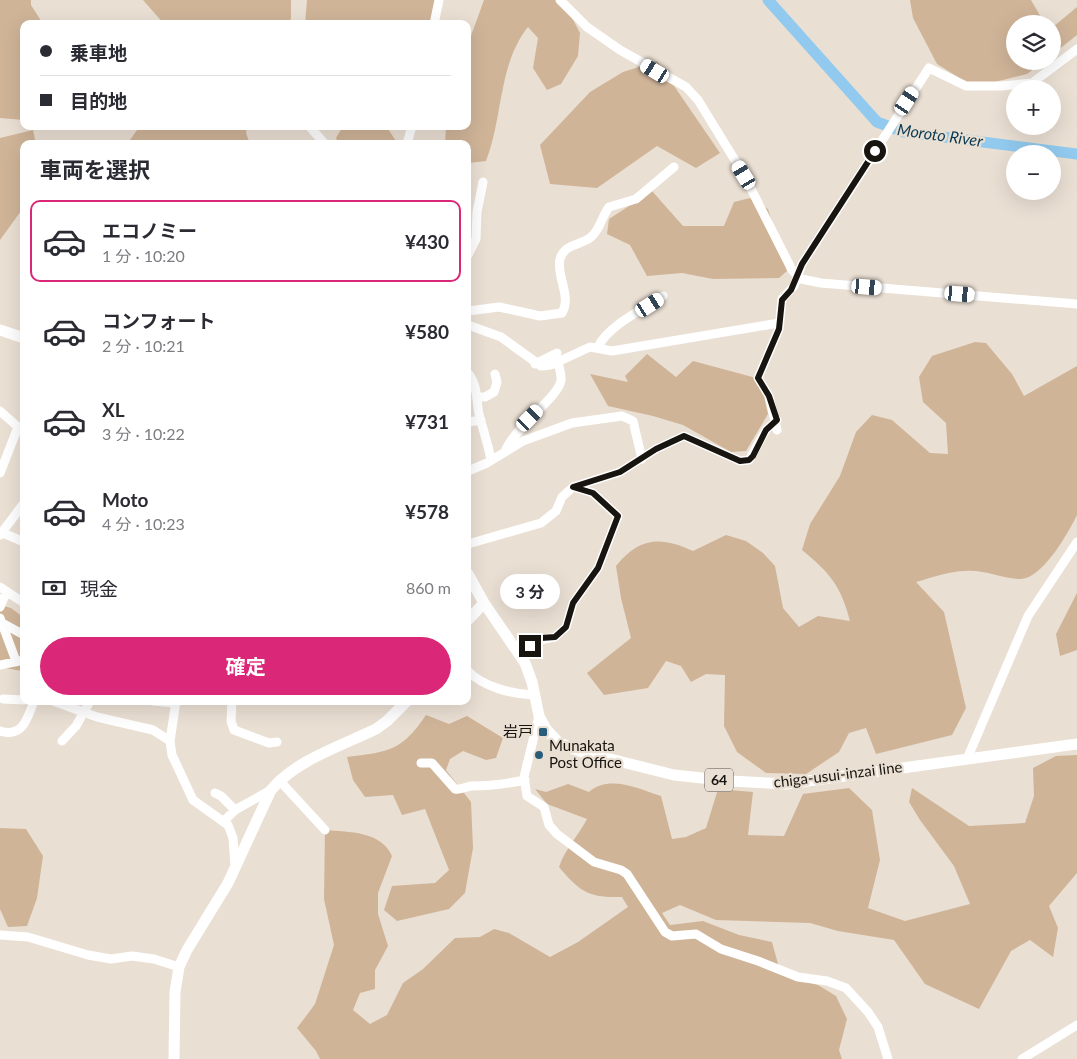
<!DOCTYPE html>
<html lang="ja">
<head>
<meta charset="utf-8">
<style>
  body { margin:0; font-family:Lato,"Noto Sans JP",sans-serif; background:#f2f2f3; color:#2b2b33; height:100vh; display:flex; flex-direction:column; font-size:19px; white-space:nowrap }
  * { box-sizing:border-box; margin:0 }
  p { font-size:16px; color:#7c7c81 }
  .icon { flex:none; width:28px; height:28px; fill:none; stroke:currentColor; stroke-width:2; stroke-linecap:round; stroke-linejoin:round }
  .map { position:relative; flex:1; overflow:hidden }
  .side { position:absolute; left:20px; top:140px; width:451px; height:565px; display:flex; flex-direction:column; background:#fff; border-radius:10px; box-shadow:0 5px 20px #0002 }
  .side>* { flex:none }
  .banner { position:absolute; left:20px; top:20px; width:451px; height:110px; border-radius:10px; box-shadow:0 5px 20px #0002; display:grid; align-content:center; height:110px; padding:0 20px; background:#fff }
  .fabs { position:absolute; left:1006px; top:15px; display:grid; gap:10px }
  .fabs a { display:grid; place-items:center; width:55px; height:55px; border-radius:50%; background:#fff; box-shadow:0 5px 20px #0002; font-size:25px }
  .end { position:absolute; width:22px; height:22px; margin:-11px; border:6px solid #181410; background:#fff; box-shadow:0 0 0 2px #fff }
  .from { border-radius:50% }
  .bubble { position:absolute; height:35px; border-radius:18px; background:#fff; box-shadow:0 5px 20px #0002; font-size:16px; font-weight:700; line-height:35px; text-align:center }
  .car { position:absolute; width:15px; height:30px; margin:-15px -8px; border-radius:6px; box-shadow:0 0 4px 1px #0007; background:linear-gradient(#fff 24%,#345 0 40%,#fff 0 76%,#345 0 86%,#fff 0) }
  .banner b { display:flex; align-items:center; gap:18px; height:48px; font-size:19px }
  .banner b+b { border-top:1px solid #e1e1e2 }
  .banner i { width:12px; height:12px; background:#2b2b33 }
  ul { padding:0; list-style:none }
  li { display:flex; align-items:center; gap:15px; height:82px; margin:0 10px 8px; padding:0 10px; border:2px solid transparent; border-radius:10px }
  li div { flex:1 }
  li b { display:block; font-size:19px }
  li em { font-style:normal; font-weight:700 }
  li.current { border-color:#db2777 }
  li>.icon { width:45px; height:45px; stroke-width:1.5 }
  h2 { padding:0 20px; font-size:22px; line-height:60px }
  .pay { display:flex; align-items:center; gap:12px; height:55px; padding:0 20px; font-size:19px }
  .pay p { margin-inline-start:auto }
  .primary-button { display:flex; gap:10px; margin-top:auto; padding:10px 20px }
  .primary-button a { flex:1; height:58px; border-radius:30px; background:#db2777; color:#fff; font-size:20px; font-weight:700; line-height:58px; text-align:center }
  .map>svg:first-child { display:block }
</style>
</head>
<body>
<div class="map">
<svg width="1077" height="1059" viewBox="0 0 1077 1059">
  <rect width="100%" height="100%" fill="#eadfd3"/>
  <path fill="#cfb498" d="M0,0H31V5L43,24H24V120L0,118Z
    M143,0H291V18L289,24H164Z
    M307,0H438L433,24H305Z
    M484,0H561L565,4L580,33L578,56L561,84L547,90L533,68L538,38L528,27C498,64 503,119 486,161L468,163V144H445L446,126H468V44Z
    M910,0H1031L1045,24H1015V61H1044L1027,74L974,87L937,64L913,18Z
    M1077,7V35L1053,54V27Z
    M657,61L720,153L696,168L657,146L597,188L550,184L540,145L590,92L623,72Z
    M140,126H247L246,133L250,144H127Z
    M343,126H386L398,144H339L336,138Z
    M33,130L36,144H24V203L21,211L0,240V138Z
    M652,191L683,226H724L734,202L750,198L768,209L787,271L779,278L713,279L682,273L647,276L630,245L607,234L609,219Z
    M975,342L986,343L1012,374L1024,396L1077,366V515C1068,533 1043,578 1021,579C1002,579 984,569 965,571C949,571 931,578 916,582L944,612L966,708L952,735L876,754L866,728L849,733L839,752L806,774L766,773L737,752L724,726L725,675L706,674L691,682L681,666L666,661L648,688L604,695L587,673L631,638L621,598L616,566C639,537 661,536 693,551L726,535L746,541L763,553L775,566L783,608L799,627L818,616L850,621C841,586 830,573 802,550L810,524L840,476L856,432L872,415L892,420L930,453L948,454L946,423L923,402L919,377L932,356Z
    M647,354L676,377L693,361L760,379L768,414L746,451L731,452L683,425L653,416L608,406L590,374L628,382L625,376Z
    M1077,593V650L1060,656L1056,634Z
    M0,605L11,608L24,618V668L22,671L0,667Z
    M426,715L449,724L467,716L503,738L496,758L486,760L463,751L450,759L446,770L471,802L473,848L465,893L449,909L397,921L384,910L392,886L435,883L449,870L425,809L402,815L393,795L365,797L353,780L347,757C388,752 402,751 426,715Z
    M1077,755V873L1049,906L1058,928L1053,957L1030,940L1011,951L979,1009L925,984L894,940L838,931L810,923L716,920L680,905L662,913L670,925L703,921L739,935L772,942L781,975L818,985L836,996L847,1019L839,1050L842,1059H320L316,1051L297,1028L315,1004L334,945L324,899L325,830C349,832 381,831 392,856L378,893V914L388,946L375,970V989L360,993L353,1010L370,1024L387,1015L403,983L423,969L455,938L480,937L494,929L509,933L550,957L578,942L628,907L622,897C589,898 580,892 559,867C565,849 578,836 587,819L547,804L535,789L546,792L568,784L589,792C609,774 639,789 661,796L672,839L686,837L706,828L718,789L753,792L748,835L784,836L803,794L849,788L872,810L880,860L868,908L905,921L970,904L954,866L920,820L909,802L912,788L969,826L1025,823L1034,796L1033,768L1056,756Z
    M0,828L26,829L43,856L37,898L27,926L8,927L0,909Z"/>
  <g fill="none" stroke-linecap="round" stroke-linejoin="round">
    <path stroke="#91caee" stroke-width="11" d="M768,0L877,122L904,132L1077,154"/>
    <path stroke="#fff" stroke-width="9" d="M560,0L587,27L620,50L686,87L698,100L744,175L792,270L801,279L821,283L1077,304
      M434,24L439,0
      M309,126L325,144
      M407,144L412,126
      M468,255L476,239L477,212L483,182
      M468,311L499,307L540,316L562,313C572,297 556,276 560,259C565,243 580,246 591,237C600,230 602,216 609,207L636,199L674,167
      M468,325L501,337L541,366L551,365L590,347L612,351L779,323
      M598,347C608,326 643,309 663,296
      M535,364L557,353
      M468,373C478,386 476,399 479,414C483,430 488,444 491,460
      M477,397H485L494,392L497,382L495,374
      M0,411L18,427
      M468,422L481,420
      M777,430L769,396L758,378L779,329L782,299L794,286L802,264L929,68L966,86H1002L1032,83L1077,49
      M506,449C517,426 557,398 561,381C562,375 559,368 558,362
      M468,471L487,463L523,441L572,423L622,416L633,421L642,459
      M0,473L18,427H24
      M3,533L24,542
      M0,535L24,503
      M468,544L541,523L556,511L562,497L573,487L620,472L656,449L684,436L740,461L749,460L766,430L777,420
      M0,587L24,603
      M0,607L6,593
      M0,618L16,661
      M2,623L24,635
      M520,653L535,641L555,637L566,627L573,603L598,568L618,516L593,493L574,487
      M0,665L24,660
      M468,671C483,687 512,694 534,695
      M3,699L24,700
      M53,701L97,717L153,730L170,741
      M153,701L175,703
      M176,701L170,741L172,755L193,800L228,825L233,838L235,866
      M232,701L231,721L234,730L269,743L277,742
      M539,716L524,777L527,796L544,807L549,825L557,834L594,862L621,870L627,874L665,932L672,936L696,934L721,949L758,961L798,977L827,981L846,988L868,1012L878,1027L888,1059
      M0,731C23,738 27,719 34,701
      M62,741L76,726L90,701
      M967,759L1028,616L1077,542
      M421,763H432L455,789C462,790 465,787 471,786C490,786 506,784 525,780
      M279,780L325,830
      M215,793L221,796L235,810
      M224,821L235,810L271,790
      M0,935L28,937L88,955L111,959L132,956L154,959L179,967
      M1022,1059L1077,1025"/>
    <path stroke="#fff" stroke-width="11" d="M0,330L24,338
      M468,574L484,603L525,663L532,682L539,716L546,729L558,742L578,751L674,775L730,781L786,784L1077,744
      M468,620L484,603
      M174,1059L175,992L179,967L187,950L228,883L271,790C296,760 341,746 376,729L387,721L407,701"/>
  </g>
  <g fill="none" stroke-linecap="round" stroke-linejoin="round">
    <path stroke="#181410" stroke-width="6" d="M530,646L541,638L555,637L566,627L573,603L598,568L618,516L593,493L573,487L620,472L656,449L684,436L740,461L749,460L753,456L766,430L777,420L769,396L758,378L779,329L782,300L791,290L802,264L875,151"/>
  </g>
  <g fill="#2a5d7a" stroke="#eadfd3" stroke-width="2">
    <rect x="538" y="727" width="10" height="10" rx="2.5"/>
    <circle cx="539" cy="755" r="5"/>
  </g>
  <g text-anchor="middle" stroke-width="4.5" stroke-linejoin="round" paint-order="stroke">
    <rect fill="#eadfd3" stroke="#57514a" stroke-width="1" x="705" y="768.5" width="28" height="23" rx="4"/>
    <g font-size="14" font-weight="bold" fill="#181410">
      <text x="719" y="785">64</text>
    </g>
    <g font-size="15" fill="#181410" stroke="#eadfd3" text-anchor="end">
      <text x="533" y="737">岩戸</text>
      <text x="549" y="751" text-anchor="start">Munakata<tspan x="549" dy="17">Post Office</tspan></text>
    </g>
    <g font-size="15" fill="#181410" stroke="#eadfd3">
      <text transform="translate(838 775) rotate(-7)" y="5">chiga-usui-inzai line</text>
    </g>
    <g font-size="16" font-style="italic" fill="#0a3a52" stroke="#eadfd3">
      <text transform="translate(940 135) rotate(8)" y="6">Moroto River</text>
    </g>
  </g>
</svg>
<div class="fabs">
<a><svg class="icon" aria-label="layers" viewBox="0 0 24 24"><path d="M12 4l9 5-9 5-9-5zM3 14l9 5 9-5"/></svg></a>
<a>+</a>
<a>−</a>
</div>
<i class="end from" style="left:875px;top:151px"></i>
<i class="end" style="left:530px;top:646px"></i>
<div class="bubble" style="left:500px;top:574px;width:60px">3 分</div>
<i class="car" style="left:655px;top:71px;rotate:301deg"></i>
<i class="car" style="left:907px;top:101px;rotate:33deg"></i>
<i class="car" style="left:744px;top:175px;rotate:329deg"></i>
<i class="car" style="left:867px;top:287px;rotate:95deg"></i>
<i class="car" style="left:960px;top:294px;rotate:95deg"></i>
<i class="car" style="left:650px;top:305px;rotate:58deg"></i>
<i class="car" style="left:530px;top:418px;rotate:44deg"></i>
<div class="banner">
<b><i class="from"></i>乗車地</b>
<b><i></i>目的地</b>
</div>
<section class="side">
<h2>車両を選択</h2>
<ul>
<li class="current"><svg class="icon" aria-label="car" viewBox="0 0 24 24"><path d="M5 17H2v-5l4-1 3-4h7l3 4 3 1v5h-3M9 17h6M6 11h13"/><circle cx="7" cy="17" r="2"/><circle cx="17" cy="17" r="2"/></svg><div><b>エコノミー</b><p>1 分 · 10:20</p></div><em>¥430</em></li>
<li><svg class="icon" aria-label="car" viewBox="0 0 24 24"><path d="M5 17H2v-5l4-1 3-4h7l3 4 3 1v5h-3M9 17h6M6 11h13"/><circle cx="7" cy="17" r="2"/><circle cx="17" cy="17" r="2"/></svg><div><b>コンフォート</b><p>2 分 · 10:21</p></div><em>¥580</em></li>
<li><svg class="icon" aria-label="car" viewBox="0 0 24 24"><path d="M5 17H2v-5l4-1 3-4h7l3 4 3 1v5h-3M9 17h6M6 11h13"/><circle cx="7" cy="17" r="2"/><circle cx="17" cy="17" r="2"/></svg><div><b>XL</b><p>3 分 · 10:22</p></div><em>¥731</em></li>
<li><svg class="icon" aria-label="car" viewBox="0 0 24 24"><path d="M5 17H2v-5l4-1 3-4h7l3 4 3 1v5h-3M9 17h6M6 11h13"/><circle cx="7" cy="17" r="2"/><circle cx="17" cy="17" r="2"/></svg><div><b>Moto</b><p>4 分 · 10:23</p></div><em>¥578</em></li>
</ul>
<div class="pay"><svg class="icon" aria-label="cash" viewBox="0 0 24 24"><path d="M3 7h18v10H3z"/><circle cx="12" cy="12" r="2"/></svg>現金<p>860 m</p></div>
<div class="primary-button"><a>確定</a></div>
</section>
</div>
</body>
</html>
